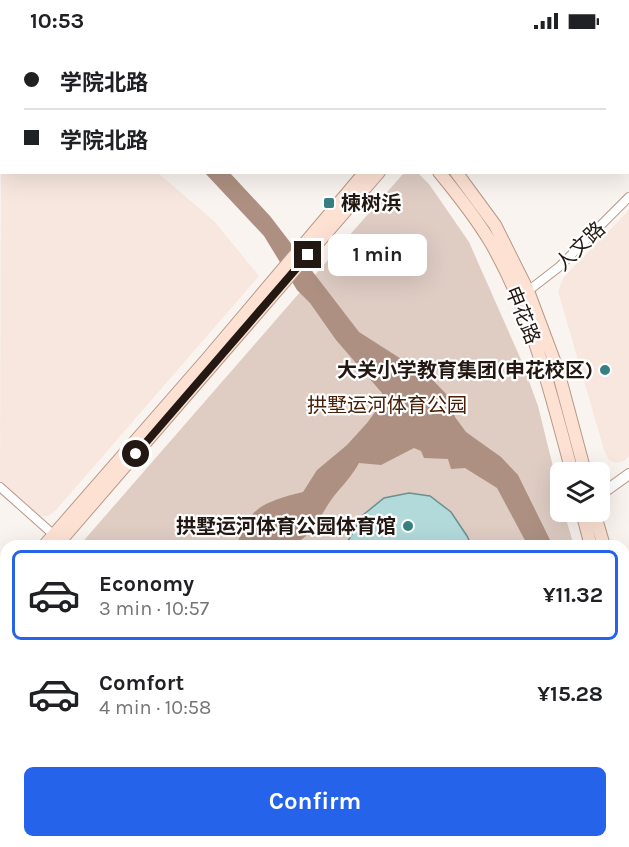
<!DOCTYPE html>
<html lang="en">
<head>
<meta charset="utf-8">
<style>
  body { margin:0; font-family:Karla,"Noto Sans SC",sans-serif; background:#f6f6f6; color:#202124; height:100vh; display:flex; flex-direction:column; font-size:22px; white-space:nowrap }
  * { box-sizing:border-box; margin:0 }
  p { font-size:20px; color:#757577 }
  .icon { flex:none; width:33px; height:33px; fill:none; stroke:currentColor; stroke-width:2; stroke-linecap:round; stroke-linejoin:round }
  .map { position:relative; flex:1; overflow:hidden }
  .sheet { position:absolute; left:0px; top:498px; width:630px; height:308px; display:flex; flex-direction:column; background:#fff; border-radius:18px 18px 0 0; box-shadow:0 6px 24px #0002 }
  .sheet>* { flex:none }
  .hud { position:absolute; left:0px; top:0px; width:630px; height:132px; box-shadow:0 6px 24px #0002; display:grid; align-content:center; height:132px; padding:0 24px; background:#fff }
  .fabs { position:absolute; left:550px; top:420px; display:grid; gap:12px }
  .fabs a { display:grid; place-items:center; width:60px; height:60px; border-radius:9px; background:#fff; box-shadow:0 6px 24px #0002; font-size:30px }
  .end { position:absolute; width:27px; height:27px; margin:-14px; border:8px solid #231812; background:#fff; box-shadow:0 0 0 3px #fff }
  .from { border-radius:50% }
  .bubble { position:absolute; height:42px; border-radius:9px; background:#fff; box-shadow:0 6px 24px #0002; font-size:20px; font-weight:700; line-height:42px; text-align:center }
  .hud b { display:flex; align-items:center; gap:21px; height:57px; font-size:22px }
  .hud b+b { border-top:2px solid #e0e0e0 }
  .hud i { width:15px; height:15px; background:#202124 }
  ul { padding:10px 0 0; list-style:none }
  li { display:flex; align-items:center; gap:18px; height:90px; margin:0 12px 9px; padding:0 12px; border:3px solid transparent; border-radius:9px }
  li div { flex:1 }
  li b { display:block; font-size:22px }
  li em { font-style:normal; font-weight:700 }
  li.on { border-color:#2563eb }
  li>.icon { width:54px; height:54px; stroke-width:1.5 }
  .primary-button { display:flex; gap:12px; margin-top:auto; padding:12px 24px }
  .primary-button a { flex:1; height:69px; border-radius:9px; background:#2563eb; color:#fff; font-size:24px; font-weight:700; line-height:69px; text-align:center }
  .status { display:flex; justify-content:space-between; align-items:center; height:42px; padding:0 30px; background:#fff; direction:ltr }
  .status svg { height:16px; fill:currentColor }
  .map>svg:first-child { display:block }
</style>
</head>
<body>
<div class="status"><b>10:53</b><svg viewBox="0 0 49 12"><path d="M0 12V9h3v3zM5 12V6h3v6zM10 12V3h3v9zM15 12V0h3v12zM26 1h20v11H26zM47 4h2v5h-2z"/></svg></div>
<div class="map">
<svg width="629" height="805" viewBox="0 0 629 805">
  <rect width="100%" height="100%" fill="#faf4f0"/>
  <path fill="#f7e7df" d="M1,108L2,130L158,131L214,179L259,234L56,468L48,474H40L0,445Z
    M629,168V414L624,419L616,421L609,418L604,408L558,249L564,235Z"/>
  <path fill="#dfcdc4" d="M406,131H418L429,142L469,200L522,320L538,364L561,457V470H564L574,504H79L402,133Z
    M6,593V800H624V641L629,651V805H0V598Z"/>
  <path fill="#ad9082" d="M205,131H230L270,174L359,290L431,336L447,353L455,375L466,390L501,415L518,433L553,504H528L497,446L465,426L451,427L448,417L424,416L421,409L414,406L381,423L359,421C352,434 343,443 334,454C320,472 313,497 288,504C278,507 249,504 237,504C246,465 267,459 303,450L317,428L347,403L367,381L381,362L382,351L336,298L310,261L297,248L264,194Z
    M6,684V737L4,740L6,800H9L12,805H0V687Z
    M322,800H475L480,805H318Z"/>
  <path fill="#b2dada" stroke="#6a9090" stroke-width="1.5" d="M409,451L430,454L451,470L467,494L472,504H345L363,473L384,456Z"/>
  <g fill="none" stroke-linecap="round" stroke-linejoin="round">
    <g stroke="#b59888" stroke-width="10">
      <path id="minor" d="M528,249L559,225L629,155
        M0,445L54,493"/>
    </g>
    <g stroke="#b59888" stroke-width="12">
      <path id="tertiary" d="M91,2L93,0
        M0,97L2,95
        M600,453L629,432"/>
    </g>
    <g stroke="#b59888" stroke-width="14">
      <path id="secondary" d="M317,0L318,2
        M333,0L335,2
        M468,2L470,0
        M482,2L483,0
        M439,130C458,153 476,176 491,201C532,272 551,352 572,430
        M456,130L495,183L528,249L558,329L585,430
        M582,470L591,504
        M594,470L604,504
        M44,504L207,317L365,130
        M56,504L379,130
        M0,551L6,545
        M624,565L629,578
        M0,567L6,561
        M624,598L629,610"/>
    </g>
    <use href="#minor" stroke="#fff" stroke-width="8"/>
    <use href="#tertiary" stroke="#fff" stroke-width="10"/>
    <use href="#secondary" stroke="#fde2d4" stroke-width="12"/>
  </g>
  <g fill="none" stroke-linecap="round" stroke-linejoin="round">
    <path stroke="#231812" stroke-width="8" d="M136,412L308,213"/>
  </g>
  <g fill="#378081" stroke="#fff" stroke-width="2">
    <rect x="323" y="155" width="12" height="12" rx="3"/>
    <circle cx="605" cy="328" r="6"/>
    <circle cx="408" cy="484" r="6"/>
  </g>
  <g text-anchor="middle" stroke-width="4.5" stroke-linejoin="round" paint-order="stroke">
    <g font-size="20" font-weight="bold" fill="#231812" stroke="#fff" text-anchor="end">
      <text x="341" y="168" text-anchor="start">楝树浜</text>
      <text x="593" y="335">大关小学教育集团(申花校区)</text>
      <text x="396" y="491">拱墅运河体育公园体育馆</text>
    </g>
    <g font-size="20" fill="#231812" stroke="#fff">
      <text transform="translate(580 204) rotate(-44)" y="7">人文路</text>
      <text transform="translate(523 273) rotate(68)" y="7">申花路</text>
    </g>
    <g font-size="20" fill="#482007" stroke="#fff">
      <text x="387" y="370">拱墅运河体育公园</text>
    </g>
  </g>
</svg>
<div class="fabs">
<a><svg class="icon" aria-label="layers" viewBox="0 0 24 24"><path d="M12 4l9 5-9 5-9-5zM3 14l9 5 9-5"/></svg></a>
</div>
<i class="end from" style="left:136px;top:412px"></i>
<i class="end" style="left:308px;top:213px"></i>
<div class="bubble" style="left:328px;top:192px;width:99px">1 min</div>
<div class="hud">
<b><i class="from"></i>学院北路</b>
<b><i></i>学院北路</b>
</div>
<section class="sheet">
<ul>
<li class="on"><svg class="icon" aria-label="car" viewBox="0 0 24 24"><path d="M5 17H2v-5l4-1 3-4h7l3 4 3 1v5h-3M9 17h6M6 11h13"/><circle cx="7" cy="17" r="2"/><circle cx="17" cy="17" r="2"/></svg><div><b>Economy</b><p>3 min · 10:57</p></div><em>¥11.32</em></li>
<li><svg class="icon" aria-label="car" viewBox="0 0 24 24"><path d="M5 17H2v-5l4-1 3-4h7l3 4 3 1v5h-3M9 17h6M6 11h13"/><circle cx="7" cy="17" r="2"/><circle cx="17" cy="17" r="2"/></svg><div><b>Comfort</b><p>4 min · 10:58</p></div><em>¥15.28</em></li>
</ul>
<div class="primary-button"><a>Confirm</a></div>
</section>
</div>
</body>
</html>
